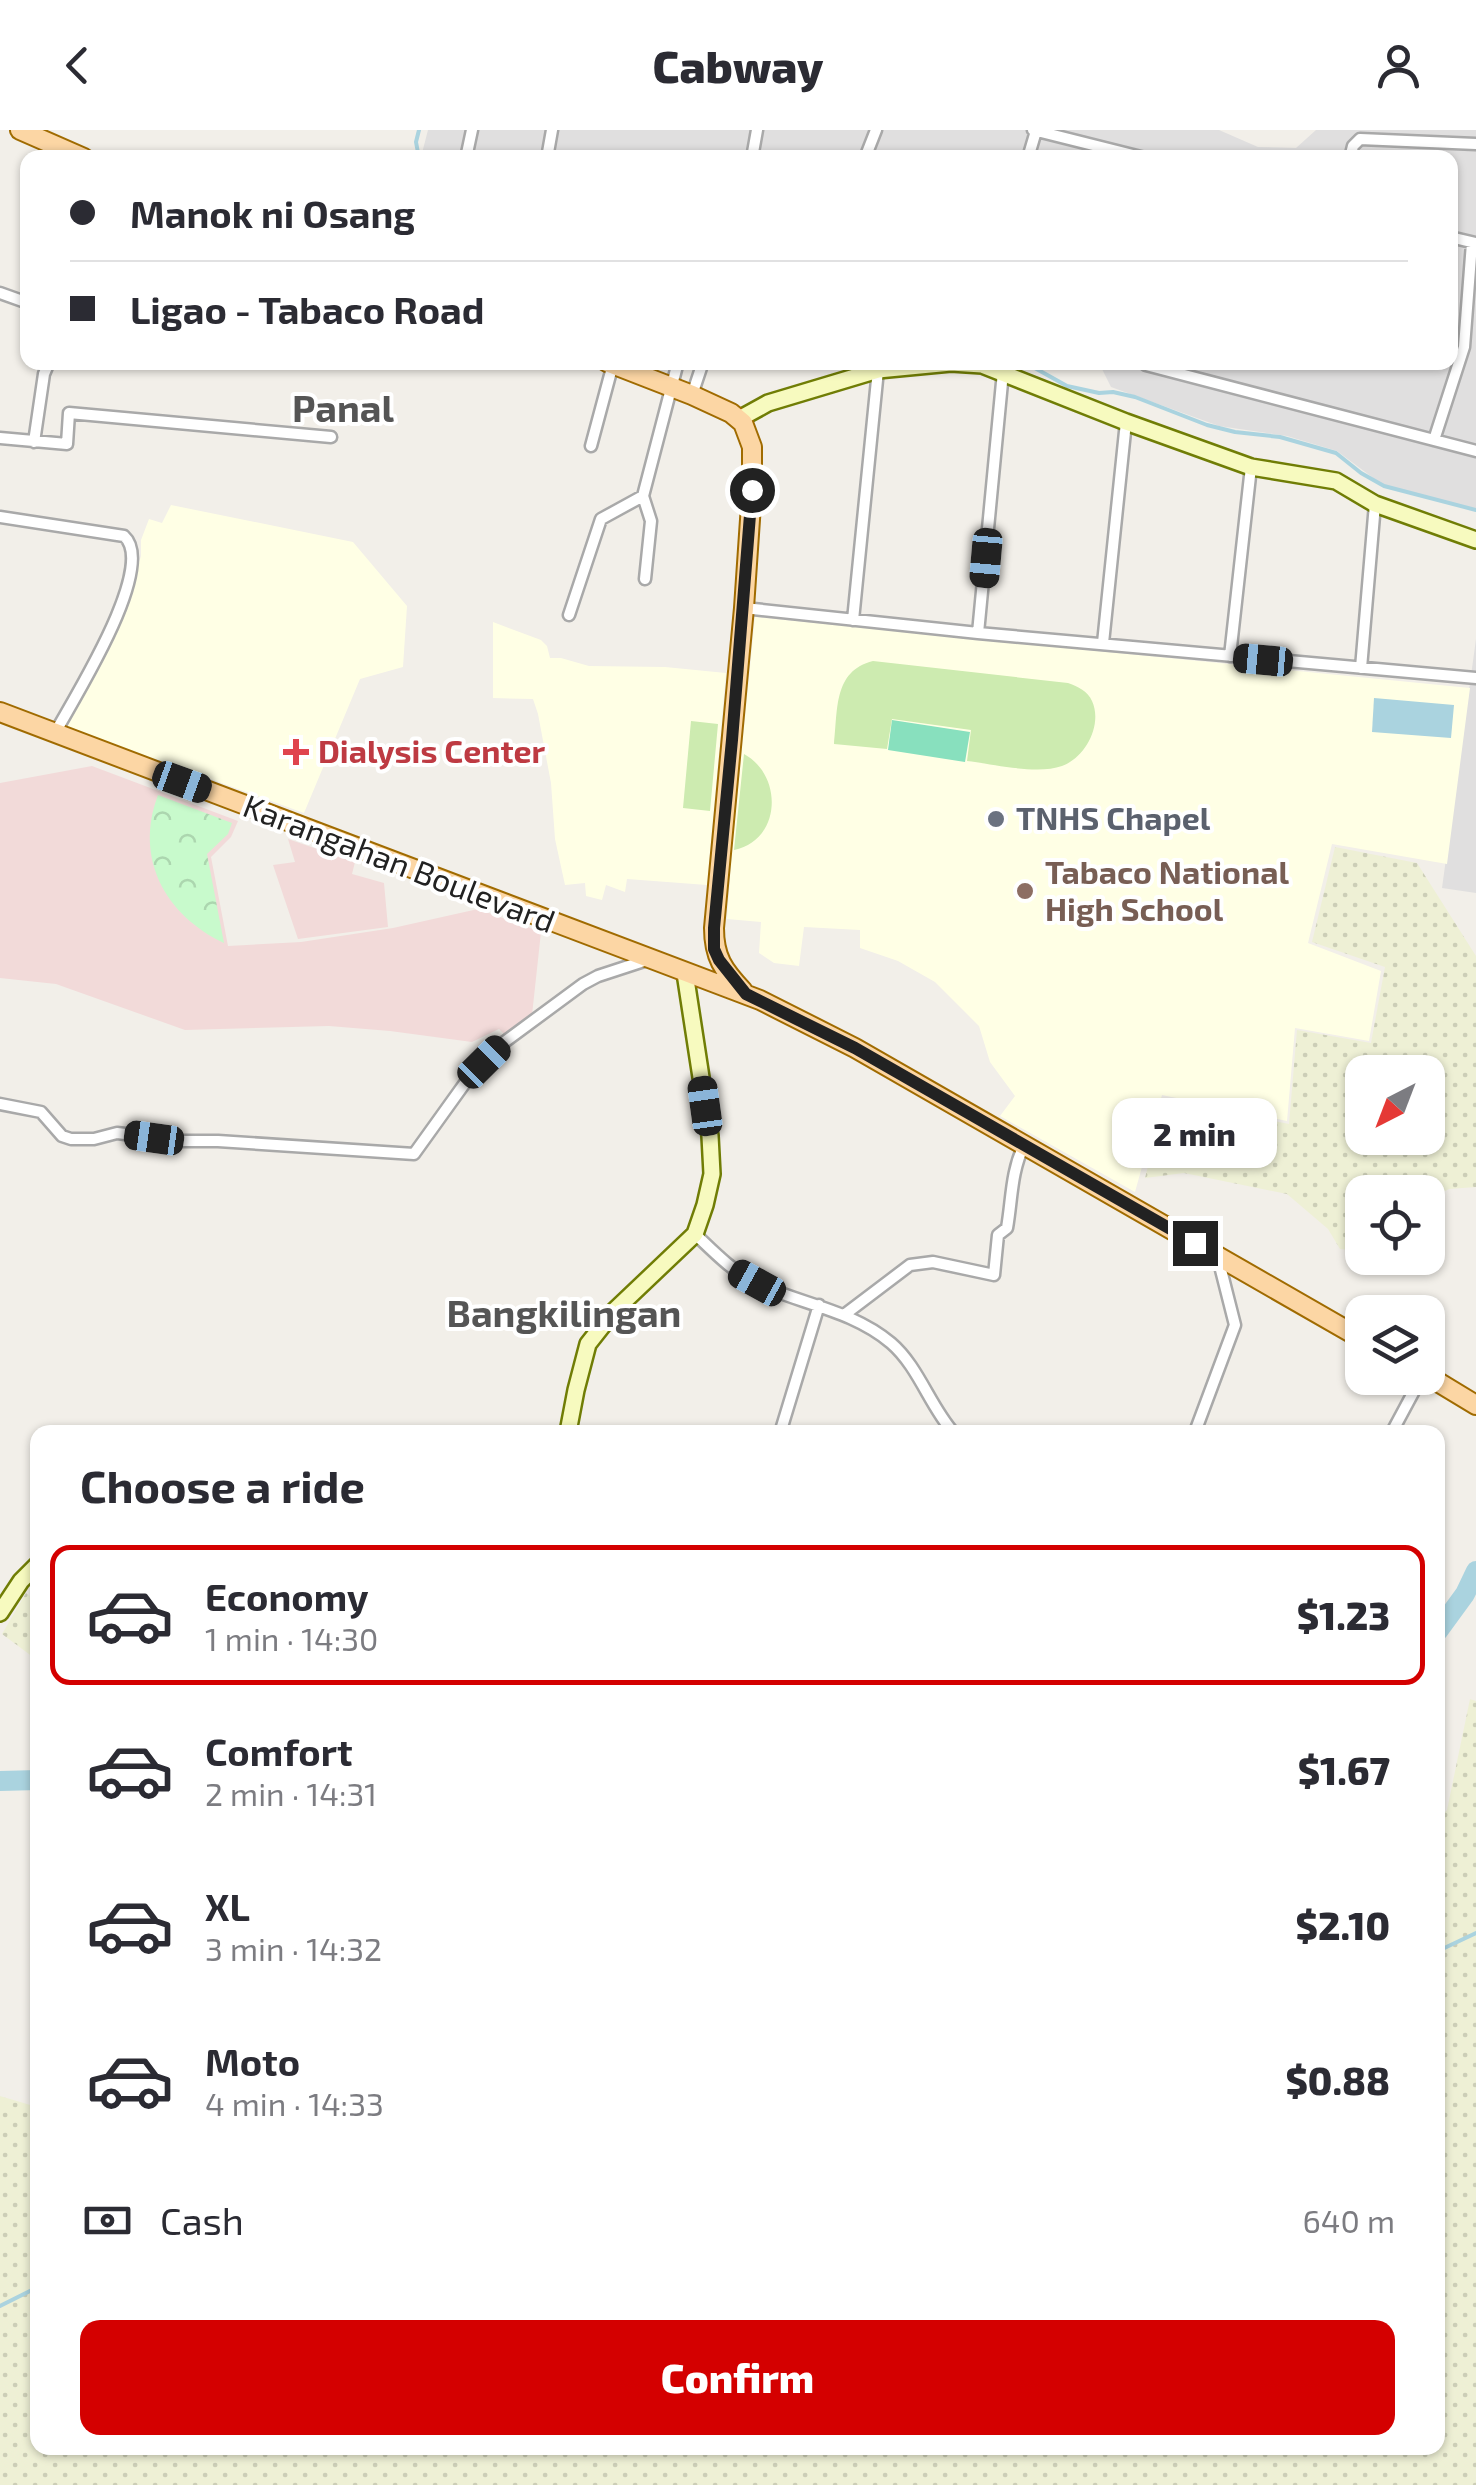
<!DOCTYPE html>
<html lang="en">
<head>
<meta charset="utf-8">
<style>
  body { margin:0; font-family:"Exo 2",sans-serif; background:#f7f7f7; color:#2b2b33; height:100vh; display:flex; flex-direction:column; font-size:38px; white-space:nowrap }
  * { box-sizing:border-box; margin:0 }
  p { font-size:32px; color:#7c7c81 }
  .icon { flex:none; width:55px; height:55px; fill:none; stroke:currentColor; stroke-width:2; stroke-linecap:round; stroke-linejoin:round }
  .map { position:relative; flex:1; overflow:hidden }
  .side { position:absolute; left:30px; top:1295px; width:1415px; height:1030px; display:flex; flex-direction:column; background:#fff; border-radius:20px; box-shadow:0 2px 8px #0004 }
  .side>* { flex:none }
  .top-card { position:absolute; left:20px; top:20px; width:1438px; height:220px; border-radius:20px; box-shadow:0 2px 8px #0004; display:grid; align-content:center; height:220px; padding:0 50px; background:#fff }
  .needle { width:65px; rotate:222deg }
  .fabs { position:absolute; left:1345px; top:925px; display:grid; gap:20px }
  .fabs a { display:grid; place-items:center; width:100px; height:100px; border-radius:20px; background:#fff; box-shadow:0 2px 8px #0004; font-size:50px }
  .end { position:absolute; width:45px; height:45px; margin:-22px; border:12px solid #222; background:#fff; box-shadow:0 0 0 5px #fff }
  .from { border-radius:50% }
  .bubble { position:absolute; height:70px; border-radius:20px; background:#fff; box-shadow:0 2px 8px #0004; font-size:32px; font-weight:800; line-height:70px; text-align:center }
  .car { position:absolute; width:30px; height:60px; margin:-30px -15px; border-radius:12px; box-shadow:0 0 8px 2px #0007; background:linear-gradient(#222 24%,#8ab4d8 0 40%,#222 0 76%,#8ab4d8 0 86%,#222 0) }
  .top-card b { display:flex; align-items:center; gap:35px; height:95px; font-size:38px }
  .top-card b+b { border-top:2px solid #e1e1e2 }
  .top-card i { width:25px; height:25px; background:#2b2b33 }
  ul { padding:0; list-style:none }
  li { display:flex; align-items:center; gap:30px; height:140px; margin:0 20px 15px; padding:0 30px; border:5px solid transparent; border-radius:20px }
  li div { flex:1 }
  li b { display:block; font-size:38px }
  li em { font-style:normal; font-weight:800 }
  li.on { border-color:#d40000 }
  li>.icon { width:90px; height:90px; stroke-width:1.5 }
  h2 { padding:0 50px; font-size:45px; line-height:120px }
  .pay { display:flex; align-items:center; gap:25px; height:110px; padding:0 50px; font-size:38px }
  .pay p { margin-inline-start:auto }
  .primary-button { display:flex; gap:20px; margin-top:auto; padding:20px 50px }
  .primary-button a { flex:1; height:115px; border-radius:20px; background:#d40000; color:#fff; font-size:40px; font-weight:800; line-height:115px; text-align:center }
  header { display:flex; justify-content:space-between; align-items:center; height:130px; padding:0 50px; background:#fff; font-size:45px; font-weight:800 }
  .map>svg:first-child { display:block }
</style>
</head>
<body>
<header><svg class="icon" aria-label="back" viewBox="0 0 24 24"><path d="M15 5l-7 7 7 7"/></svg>Cabway<svg class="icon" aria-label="person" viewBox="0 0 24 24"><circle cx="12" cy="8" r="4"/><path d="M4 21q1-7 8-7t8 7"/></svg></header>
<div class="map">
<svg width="1476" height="2355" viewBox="0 0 1476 2355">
  <defs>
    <pattern id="farmland-dots" width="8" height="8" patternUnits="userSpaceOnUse" patternTransform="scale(2.5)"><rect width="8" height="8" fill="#eef0d5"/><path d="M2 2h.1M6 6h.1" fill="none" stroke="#ccceb7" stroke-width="1.8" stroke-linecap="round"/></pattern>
    <pattern id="park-crowns" width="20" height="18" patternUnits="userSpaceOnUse" patternTransform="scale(2.5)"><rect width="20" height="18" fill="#c8facc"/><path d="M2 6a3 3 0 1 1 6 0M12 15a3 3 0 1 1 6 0" fill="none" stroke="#acd6af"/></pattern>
  </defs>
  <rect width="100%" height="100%" fill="#f2efe9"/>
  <path fill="#e0dfdf" d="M428,0H1219L1258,17L1296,18L1316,0H1476V379L1384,356L1337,321L1287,306L1219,296L1111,257L1099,233L1450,232V28L421,27Z
    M1476,509V763L1442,758Z"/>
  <path fill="#f2dad9" d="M92,636L238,691L231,707L211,727L228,816L301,812L393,798L478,779L541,802L532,885L506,906L499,899L472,912L390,901L329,896L185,900L56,854L0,848V653Z
    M288,709L355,732L352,744L384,753L388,797L298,809L273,735L295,732Z"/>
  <path fill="#ffffe5" d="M171,375L353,412L407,476L403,537L360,549L304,683L67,597L120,493L141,426V410L149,389L162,393Z
    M755,487L1470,558L1447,734L1332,714L1308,813L1381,841L1369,911L1295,898L1287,991L1162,965L1135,1062L1000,986L1015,966L990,932L979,896L935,852L898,831L860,818V800L804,797L799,836L774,833L759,823L761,792L727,789L732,719Z
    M493,492L541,510L547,516L550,528H561L589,536L665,537L726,543L707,755L627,749L625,762L606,755L602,770L586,766L585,753L565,755L555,709L551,653L538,584L533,569L493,568Z"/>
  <path fill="url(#farmland-dots)" fill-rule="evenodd" d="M1335,717L1417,733L1476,826V1057L1449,1059L1428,1070V1062H1362V1121L1340,1119L1328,1099L1287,1064L1184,1043L1145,1048L1165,969L1289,994L1297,900L1371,913L1385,837L1312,812ZM1362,942H1428V1008H1362Z
    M26,1463L37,1471V1530L2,1504Z
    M1470,1569L1476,1571V2355H0V1966L37,1977L38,2318H1438V1689L1447,1680Z"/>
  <path fill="#cdebb0" d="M873,531L1068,553C1077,556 1088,561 1092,571C1103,595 1085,628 1062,636C1037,645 993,634 967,631L971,600L892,589L887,619L834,614C838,580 833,541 873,531Z
    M691,591L718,594L710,681L683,678Z
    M744,624C783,645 782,710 734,720Z"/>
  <path fill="url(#park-crowns)" d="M158,665L232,693L228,704L207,724L224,813C165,785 134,728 158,665Z"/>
  <path fill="#88e0be" d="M892,590L970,602L965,632L888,620Z"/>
  <path fill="#aad3df" d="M1374,568L1454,575L1451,608L1372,602Z"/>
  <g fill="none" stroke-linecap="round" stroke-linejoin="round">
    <path stroke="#aad3df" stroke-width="4" d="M419,28L416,12L419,0
      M1024,232L1067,256L1099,263L1113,262L1135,267L1207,295L1235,302L1280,307L1336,323L1361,343L1384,356L1476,380
      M1438,1821L1476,1803
      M0,2176L38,2157"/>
    <path stroke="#aad3df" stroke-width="20" d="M1438,1501L1465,1464L1476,1441
      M0,1651L38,1650"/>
    <g stroke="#a9a9a9" stroke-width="15">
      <path id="street" d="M1033,0L1145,28
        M466,28L472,0
        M547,28L552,0
        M752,28L757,0
        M865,28L876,0
        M1028,28L1036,1
        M1350,28L1353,16L1360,9L1476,14
        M1450,107L1475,113
        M0,163L28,173
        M1142,232L1146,235L1476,321
        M692,265L703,232
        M0,308L67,314L69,283L331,307
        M1434,310L1464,217L1472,113
        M34,312L44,244L49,232
        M591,316L613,234
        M0,387L124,406C158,436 74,568 55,603
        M645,449L651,391L643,366L678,232
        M744,478L978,503L1476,548
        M569,485L601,389L643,366
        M853,490L878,240
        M978,503L1003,242
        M1103,513L1126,292
        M1230,526L1251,337
        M1361,538L1375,374
        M0,974L41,982L62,1006L71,1009H94L117,1003L182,1011H218L414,1024L470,946L499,916L583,854L598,846L650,829
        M695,1104C714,1122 732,1141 756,1153C800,1174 852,1180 891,1213C918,1236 930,1276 953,1302
        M844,1185L910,1135L933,1132L994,1145L998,1105L1007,1098C1012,1069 1011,1042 1024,1015
        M781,1300L819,1175
        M1195,1302L1235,1195L1218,1128
        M1392,1302L1421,1248"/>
    </g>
    <g stroke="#707d05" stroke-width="20">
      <path id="secondary" d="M739,289L768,273L878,240L951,233L982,235L1126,292L1251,337L1336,351L1375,374L1476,410
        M568,1302L576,1260L588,1214L614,1181L695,1104L705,1075L712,1044L710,1006L685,843
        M0,1483L21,1451L38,1434"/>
    </g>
    <g stroke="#a06b00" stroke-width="22">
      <path id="primary" d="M20,0L84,28
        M607,232L692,265L731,283L743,293L752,317V360L744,478L714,798C714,827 723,840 743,861
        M0,582L760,870L855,918L1362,1209
        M1428,1246L1476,1275"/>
    </g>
    <use href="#street" stroke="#fff" stroke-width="10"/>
    <use href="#secondary" stroke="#f7fabf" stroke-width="15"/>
    <use href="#primary" stroke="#fcd6a4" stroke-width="18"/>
  </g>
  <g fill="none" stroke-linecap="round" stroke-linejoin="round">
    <path stroke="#222" stroke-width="12" d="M752,360L732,610L714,798V819L719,830L746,864L855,918L1195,1113"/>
  </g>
  <path fill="#e0444e" stroke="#fff" stroke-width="4" d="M291 607h10v10h10v10h-10v10h-10v-10h-10v-10h10z"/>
  <circle fill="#6b7280" stroke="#fff" stroke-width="4" cx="996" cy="689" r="10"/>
  <circle fill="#8d6e63" stroke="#fff" stroke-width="4" cx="1025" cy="761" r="10"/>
  <g text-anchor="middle" stroke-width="8" stroke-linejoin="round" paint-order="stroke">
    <g font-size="32" font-weight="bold" fill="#be3a42" stroke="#fff" text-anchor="start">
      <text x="318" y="633">Dialysis Center</text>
    </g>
    <g font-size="32" font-weight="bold" fill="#5b616d" stroke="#fff" text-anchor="start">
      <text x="1016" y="700">TNHS Chapel</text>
    </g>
    <g font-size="32" fill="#222" stroke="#fff">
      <text transform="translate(399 734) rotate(21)" y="11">Karangahan Boulevard</text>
    </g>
    <g font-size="32" font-weight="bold" fill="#785e54" stroke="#fff" text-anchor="start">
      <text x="1045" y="754">Tabaco National<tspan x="1045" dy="37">High School</tspan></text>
    </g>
    <g font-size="38" font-weight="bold" fill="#555" stroke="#fff">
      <text x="343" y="292">Panal</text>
      <text x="564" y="1197">Bangkilingan</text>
    </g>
  </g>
</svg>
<div class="fabs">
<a><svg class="needle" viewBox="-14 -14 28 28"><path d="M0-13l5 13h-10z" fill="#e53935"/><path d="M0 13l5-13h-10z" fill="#7c7c81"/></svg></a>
<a><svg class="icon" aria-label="locate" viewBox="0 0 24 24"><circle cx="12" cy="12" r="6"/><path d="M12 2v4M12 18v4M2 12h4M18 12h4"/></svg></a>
<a><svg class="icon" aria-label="layers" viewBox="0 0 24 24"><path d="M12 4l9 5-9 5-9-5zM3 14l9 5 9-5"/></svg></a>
</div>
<i class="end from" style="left:752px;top:360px"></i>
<i class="end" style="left:1195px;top:1113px"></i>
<div class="bubble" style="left:1112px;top:968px;width:165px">2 min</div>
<i class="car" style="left:986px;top:428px;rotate:185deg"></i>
<i class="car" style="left:1263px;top:530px;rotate:275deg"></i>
<i class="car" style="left:182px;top:652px;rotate:110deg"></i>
<i class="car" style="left:484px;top:932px;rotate:45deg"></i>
<i class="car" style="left:705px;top:976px;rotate:352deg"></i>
<i class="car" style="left:154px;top:1008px;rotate:278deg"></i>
<i class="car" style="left:757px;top:1153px;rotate:299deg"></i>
<div class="top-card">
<b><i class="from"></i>Manok ni Osang</b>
<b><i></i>Ligao - Tabaco Road</b>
</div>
<section class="side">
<h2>Choose a ride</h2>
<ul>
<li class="on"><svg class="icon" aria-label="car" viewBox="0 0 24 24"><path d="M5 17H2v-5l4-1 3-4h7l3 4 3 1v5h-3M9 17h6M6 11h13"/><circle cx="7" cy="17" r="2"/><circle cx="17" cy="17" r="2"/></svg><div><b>Economy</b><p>1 min · 14:30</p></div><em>$1.23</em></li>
<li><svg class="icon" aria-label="car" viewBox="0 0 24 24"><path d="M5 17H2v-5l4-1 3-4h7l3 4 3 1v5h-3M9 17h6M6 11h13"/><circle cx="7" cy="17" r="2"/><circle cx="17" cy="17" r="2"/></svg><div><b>Comfort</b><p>2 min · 14:31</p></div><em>$1.67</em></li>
<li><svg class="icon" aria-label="car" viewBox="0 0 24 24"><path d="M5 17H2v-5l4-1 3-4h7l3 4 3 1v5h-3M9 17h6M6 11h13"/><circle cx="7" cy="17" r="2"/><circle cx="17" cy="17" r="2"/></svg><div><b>XL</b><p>3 min · 14:32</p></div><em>$2.10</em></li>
<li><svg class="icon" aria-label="car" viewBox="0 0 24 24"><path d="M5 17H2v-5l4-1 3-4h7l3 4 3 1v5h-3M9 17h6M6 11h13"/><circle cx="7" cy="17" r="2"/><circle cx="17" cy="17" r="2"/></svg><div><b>Moto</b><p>4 min · 14:33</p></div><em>$0.88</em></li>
</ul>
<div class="pay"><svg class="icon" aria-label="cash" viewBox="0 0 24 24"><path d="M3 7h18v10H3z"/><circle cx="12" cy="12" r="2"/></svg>Cash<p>640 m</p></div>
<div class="primary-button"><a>Confirm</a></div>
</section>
</div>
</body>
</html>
